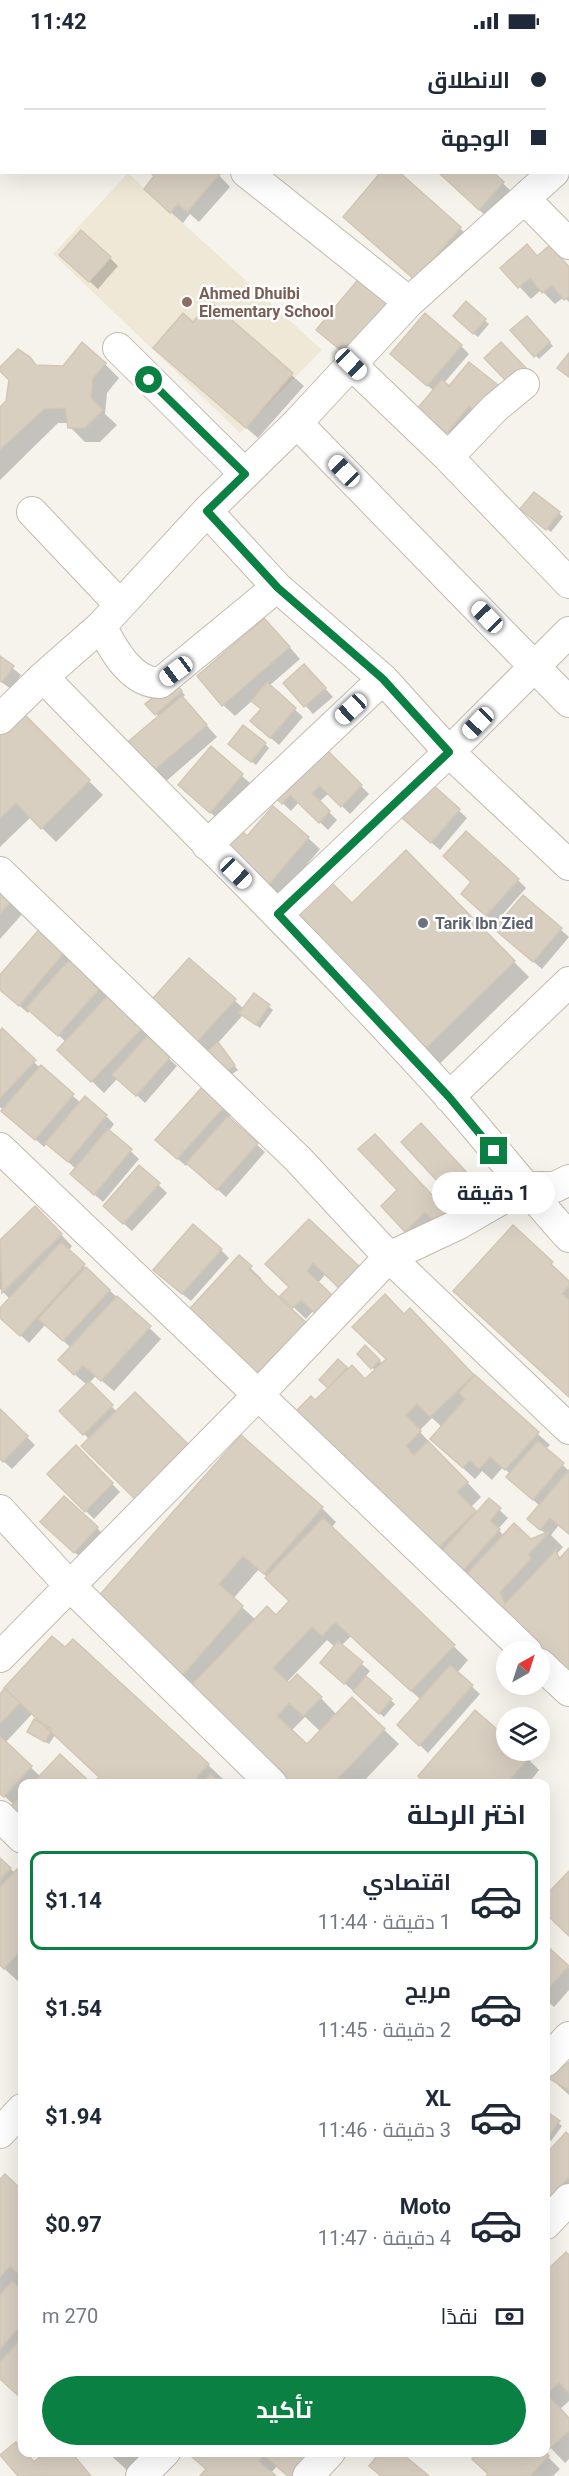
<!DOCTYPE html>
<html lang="ar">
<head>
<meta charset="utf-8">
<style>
  body { margin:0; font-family:Roboto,Cairo,sans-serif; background:#f6f6f7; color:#1f2937; direction:rtl; height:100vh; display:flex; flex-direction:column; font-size:22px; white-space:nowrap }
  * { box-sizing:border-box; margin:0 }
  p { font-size:20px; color:#747a83 }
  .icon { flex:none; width:33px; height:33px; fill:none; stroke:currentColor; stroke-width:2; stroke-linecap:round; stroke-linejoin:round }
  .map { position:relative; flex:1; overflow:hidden; direction:ltr }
  .side { position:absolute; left:18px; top:1737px; width:532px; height:678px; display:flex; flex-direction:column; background:#fff; border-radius:12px; box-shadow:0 6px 24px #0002; direction:rtl }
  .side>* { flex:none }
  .guide { position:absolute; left:0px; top:0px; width:570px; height:132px; box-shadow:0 6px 24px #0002; direction:rtl; display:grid; align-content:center; height:132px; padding:0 24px; background:#fff }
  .needle { width:39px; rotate:39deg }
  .fabs { position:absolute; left:496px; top:1599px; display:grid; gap:12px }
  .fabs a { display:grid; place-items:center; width:54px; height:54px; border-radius:50%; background:#fff; box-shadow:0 6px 24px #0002; font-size:30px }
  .end { position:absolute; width:27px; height:27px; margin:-14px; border:8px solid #0b8043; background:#fff; box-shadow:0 0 0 3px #fff }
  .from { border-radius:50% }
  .bubble { position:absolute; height:42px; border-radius:21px; background:#fff; box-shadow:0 6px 24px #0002; font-size:20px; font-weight:700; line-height:42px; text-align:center; direction:rtl }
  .car { position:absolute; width:18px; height:36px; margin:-18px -9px; border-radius:8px; box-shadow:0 0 4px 2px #0007; background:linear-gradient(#fff 24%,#345 0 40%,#fff 0 76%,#345 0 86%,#fff 0) }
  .guide b { display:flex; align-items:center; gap:21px; height:57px; font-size:22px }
  .guide b+b { border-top:2px solid #e0e1e3 }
  .guide i { width:15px; height:15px; background:#1f2937 }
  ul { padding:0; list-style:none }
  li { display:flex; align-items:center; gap:18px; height:99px; margin:0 12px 9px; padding:0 12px; border:3px solid transparent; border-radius:12px }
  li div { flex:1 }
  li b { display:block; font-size:22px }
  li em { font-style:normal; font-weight:700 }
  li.selected { border-color:#0b8043 }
  li>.icon { width:54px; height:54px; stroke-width:1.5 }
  h2 { padding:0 24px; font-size:27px; line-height:72px }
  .pay { display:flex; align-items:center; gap:15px; height:66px; padding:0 24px; font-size:22px }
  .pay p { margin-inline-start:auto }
  .action { display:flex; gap:12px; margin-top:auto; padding:12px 24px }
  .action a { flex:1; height:69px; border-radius:36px; background:#0b8043; color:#fff; font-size:24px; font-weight:700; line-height:69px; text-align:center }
  .status { display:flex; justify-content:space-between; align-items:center; height:42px; padding:0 30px; background:#fff; direction:ltr }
  .status svg { height:16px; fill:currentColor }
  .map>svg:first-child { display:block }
</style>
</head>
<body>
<div class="status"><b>11:42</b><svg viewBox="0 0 49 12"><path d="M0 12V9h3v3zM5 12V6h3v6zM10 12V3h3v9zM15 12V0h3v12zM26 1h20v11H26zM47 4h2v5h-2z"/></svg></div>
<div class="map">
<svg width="569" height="2434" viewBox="0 0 569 2434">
  <rect width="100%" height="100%" fill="#f6f3ec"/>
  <path fill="#efe8d6" d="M128,131L322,308L240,391L53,212Z"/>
  <path fill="#0003" fill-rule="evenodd" d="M0,0H59L2,2V13Z
    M411,0H431L433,2H413Z
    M442,0H459L458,2Z
    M504,0H528L530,2H503Z
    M568,35L569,36L568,119Z
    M216,130L230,145L199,180L190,172L183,181L157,158Z
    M439,130H491L515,153L491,179Z
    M345,175L460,186L472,198L427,249Z
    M550,205L569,225V260L564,255L555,262L541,248L531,257L502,226L538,215Z
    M110,216L118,224L98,247L69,221Z
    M466,261L489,282L478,295L458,278Z
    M211,262L304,344L258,396L167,317Z
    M527,276L553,304L539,317L512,288Z
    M461,304L469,312L444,341L450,346L501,348L456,398L428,375L434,349L400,320Z
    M29,316L38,325L105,322L119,336L107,351L105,372L117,383L100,400H85L70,385L69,381H58L0,438V367L7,360Z
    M526,471H559L563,475L551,490Z
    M276,589L300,617L269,644L303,675L279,703L260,687L262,667L253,658L235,674L223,663Z
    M0,616L21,633L11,647L0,639Z
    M312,632L333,655L313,672L285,641Z
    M173,640L185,653L182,656L217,695L149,754L159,675L147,662Z
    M20,670L103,753L56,800L31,775L0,805V689Z
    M265,702L269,706L256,723L234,706Z
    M211,707L250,741L219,778L188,751Z
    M327,710L369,752L350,772L329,751L319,760L337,778L328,788L299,760L291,769L270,749Z
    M432,744L467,776L440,808L412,784Z
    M248,796H308L320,807L268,869Z
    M406,810L529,935L422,1039L352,863Z
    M518,838L526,846L495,881L471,860Z
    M0,845L25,869L0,897Z
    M524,855L569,895L542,927L504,895Z
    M43,886L75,915L70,921L154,997L151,1000L177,1024L145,1061L118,1036L104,1051L71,1019L66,1000L30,968L28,971L0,947V936Z
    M254,953L273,968L260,986L243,973L217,1002L238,1028L228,1035L161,975L234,958L244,967Z
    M0,991L81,1061L85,1056L106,1074L114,1082L109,1089L139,1117L103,1160L80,1140L76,1127L47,1101L44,1105L0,1065Z
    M203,1046L232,1073L228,1077L265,1110L226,1155L188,1121L186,1124L165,1106Z
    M383,1102L455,1179L414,1197L383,1164L399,1148Z
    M140,1125L167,1151L132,1189L113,1172Z
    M35,1166L72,1204L68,1209L161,1297L114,1349L96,1334L89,1341L117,1370L90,1398L61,1369L87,1343L72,1330L71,1306L46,1282L29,1301L0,1274V1268L10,1257L0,1247V1201Z
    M309,1179L326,1232L318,1241L314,1268L306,1277L282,1254L291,1245Z
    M221,1208L229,1216L191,1259L163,1236Z
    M239,1215L262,1237L197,1284Z
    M569,1241V1354L469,1263Z
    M410,1268L475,1335L550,1403L546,1407L569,1429V1491L559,1483L551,1493L563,1505L557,1512L562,1517L569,1509V1659L315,1360L330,1346L321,1338L338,1319L366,1339L376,1329L359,1312L365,1305L383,1322L388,1317L404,1274ZM432,1376L442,1385L443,1408L475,1437L482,1429L492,1438L503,1425L510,1432L516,1443L540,1464L537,1485L546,1492L530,1498L504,1494L498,1487L508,1476L489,1458L477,1472L471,1465L481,1455L419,1389Z
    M0,1369L35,1403L12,1427L0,1416Z
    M76,1405L120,1450L94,1477L49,1432Z
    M322,1466L336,1480L331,1486L468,1618L457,1631L480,1652L428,1711L407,1691L421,1658L351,1594L341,1604L370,1629L365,1635L395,1662L384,1675L330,1629L335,1605L327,1598L286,1641L321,1656L337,1673L352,1657L399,1702L361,1742H284L194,1643L113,1571ZM259,1527L291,1560L276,1575L256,1578L233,1557ZM305,1675L321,1690L307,1704L291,1689Z
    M97,1486L105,1494L83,1518L51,1488Z
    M65,1608L126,1646L223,1737L220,1742H94L100,1735L55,1693L49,1702L28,1689L34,1679L50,1691L52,1690L32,1672L5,1701L41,1735L90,1742H22V1777L14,1763L0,1750V1654Z
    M507,1698V1708L528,1717L539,1728L528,1742H428Z
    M0,1818L15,1831L17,1829L22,1834V1937L19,1940L0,1923Z
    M546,1905L569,1926V1948L554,1965L546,1958Z
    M569,2022V2053L550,2036Z
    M546,2071L562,2084L551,2099L546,2095Z
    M569,2095V2164L546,2190V2114Z
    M5,2134L22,2150V2240L17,2246L22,2250V2356L0,2335V2139Z
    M569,2215V2359L560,2367L569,2377V2417L565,2421L546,2401V2231Z
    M107,2410H147L129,2430Z
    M198,2410H293L288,2434L277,2424L271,2431L274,2434H202L207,2428Z
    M543,2410L560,2427L553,2434H488Z"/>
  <path fill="#d8cfc1" stroke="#d3c7b4" stroke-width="1.5" d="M0,0H39L2,2V12Z
    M150,130H218L220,132L187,170L178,162L170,171L144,147L154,134Z
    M381,130H399L461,185L415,238L343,175Z
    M438,130H493L504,140L479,168Z
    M81,188L111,215L89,240L59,213Z
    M527,202L537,214L550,203L569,225V254L564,258L552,243L542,251L530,236L518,246L500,226Z
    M361,234L389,258L344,311L316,288Z
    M466,259L486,277L473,292L453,274Z
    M211,260L293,331L246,386L153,306L183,271L193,280Z
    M425,271L462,303L427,344L390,312Z
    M527,274L550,300L534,315L510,288Z
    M82,300L106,321L93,336L91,356L103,368L85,386H68L65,366L44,367L0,408V365L6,359L9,338L0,329V325L18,307L30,315L36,323L63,324Z
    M501,300L528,328L511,344L484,316Z
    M569,311V335L557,326Z
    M469,320L502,346L480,373L469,364L447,391L417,367L442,337L449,344Z
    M534,450L560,470L546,488L520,467Z
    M264,576L290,605L222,664L197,634Z
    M0,614L14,624L2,640L0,639Z
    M304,622L326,646L304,665L283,641Z
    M173,638L182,649L155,673L145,662Z
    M267,640L296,666L270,696L250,679L261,667L251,659Z
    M182,654L207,683L137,743L111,714Z
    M20,668L90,738L41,787L16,761L0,777V687Z
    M243,683L266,701L251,720L228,702Z
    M211,704L243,732L210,771L178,743Z
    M327,708L362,743L341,765L320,744L312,751L330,769L319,781L290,753L282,762L268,749Z
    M432,742L460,767L431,801L402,776Z
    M273,764L309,795L256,858L211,820L240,787L247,794Z
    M466,789L519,837L486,874L461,852L471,840L443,814Z
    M406,808L515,919L406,1026L272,889L327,836L352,861Z
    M0,843L14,856L0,872Z
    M523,853L562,886L533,920L494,887Z
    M42,884L68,906L19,964L0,948V933Z
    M189,916L236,957L193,1004L147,963Z
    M69,918L100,946L58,994L26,966Z
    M254,951L270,963L256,983L239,971Z
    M109,952L143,985L91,1040L57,1008Z
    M2,986L36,1018L0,1056V989Z
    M147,994L170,1015L136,1054L112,1033Z
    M218,1000L235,1023L223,1032L206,1010Z
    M41,1023L74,1052L35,1098L1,1069Z
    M203,1044L225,1064L177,1117L155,1098Z
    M85,1054L107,1073L68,1120L45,1101Z
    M228,1074L258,1101L217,1148L186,1121Z
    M421,1081L484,1149L464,1168L401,1100Z
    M108,1087L132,1107L94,1153L70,1132Z
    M375,1092L448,1170L436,1181L425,1170L405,1190L381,1164L397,1148L358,1107Z
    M139,1123L160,1141L123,1182L103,1164Z
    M35,1164L62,1192L2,1251L0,1198Z
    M309,1177L364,1229L343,1250L313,1221L307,1229L336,1257L319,1275L301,1258L293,1266L280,1254L289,1245L265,1222Z
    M193,1182L222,1207L182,1252L153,1228Z
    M513,1183L553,1220L551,1222L569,1239V1244L562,1252L569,1258V1355L453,1249Z
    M61,1200L85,1222L20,1294L0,1276V1266Z
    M239,1213L252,1224L249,1227L312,1286L258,1343L184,1273Z
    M86,1225L110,1248L63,1299L38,1277Z
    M385,1252L404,1272L410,1266L474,1333L430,1375L417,1362L406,1373L421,1389L406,1404L414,1413L428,1399L468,1440L457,1450L476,1469L427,1517L290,1375L311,1354L315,1358L352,1323L365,1337L386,1317L352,1285Z
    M117,1254L151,1284L101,1339L83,1323L74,1333L58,1318Z
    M365,1303L380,1318L371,1327L357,1312Z
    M338,1317L347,1325L328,1346L319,1338Z
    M475,1333L539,1390L505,1428L490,1415L479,1427L470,1418L463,1426L430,1397L465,1357L459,1351Z
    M89,1339L113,1363L83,1393L59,1369Z
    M135,1350L189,1403L135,1457L81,1404Z
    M0,1367L28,1394L3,1420L0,1417Z
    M241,1393L323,1465L264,1532L243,1514L219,1542L243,1564L183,1633L96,1557Z
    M538,1399L564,1421L533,1458L506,1435Z
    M76,1403L113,1441L85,1470L47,1432Z
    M569,1428V1492L550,1476L540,1488L527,1477Z
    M64,1454L98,1485L74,1511L40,1480Z
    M489,1456L501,1466L490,1479L500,1487L458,1534L437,1515Z
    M323,1476L455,1603L411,1649L335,1580L322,1594L312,1585L273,1626L289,1641L297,1632L322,1655L303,1674L289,1661L277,1674L307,1702L352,1655L385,1687L333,1742H282L186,1649L267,1564L276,1573L289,1559L265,1536Z
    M514,1481L531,1497L550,1489L529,1512L531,1517L500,1550L505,1562L556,1508L559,1517L569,1506V1660L466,1533Z
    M52,1594L65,1605L73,1597L209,1722L191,1742H92L99,1735L4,1646Z
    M338,1599L363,1620L344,1642L320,1621Z
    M450,1623L473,1643L419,1704L397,1683Z
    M366,1634L392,1657L379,1672L353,1649Z
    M5,1646L20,1661L0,1682V1652Z
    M475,1668L507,1696V1708H521L529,1716L506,1742H426L418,1734Z
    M34,1677L52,1687L45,1700L27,1690Z
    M0,1694L32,1724L4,1755L0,1752Z
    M60,1712L92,1742H32Z
    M211,1732L222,1742H202Z
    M22,1752V1778L10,1766Z
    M0,1816L11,1826L0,1838Z
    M17,1827L22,1832V1907L4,1927L0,1923V1845Z
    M569,1829V1894L546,1872V1853Z
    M546,1903L569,1924L546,1949Z
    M569,2020V2048L548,2036Z
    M546,2069L560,2079L547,2096L546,2095Z
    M566,2090L569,2093V2135L546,2160V2112Z
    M5,2132L22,2148V2235L10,2224L0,2235V2137Z
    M566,2210L569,2213V2351L559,2341L547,2352L569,2376V2389L549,2407L546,2403V2229Z
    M12,2239L22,2248V2282L0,2307V2253Z
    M22,2295V2357L0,2337V2320Z
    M16,2400L22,2410H26L34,2420L45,2410H71L91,2434H18L0,2413Z
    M196,2410H267L259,2419L276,2434H200L206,2427L192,2415Z
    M269,2410H295L313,2426L307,2434H288L266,2415Z
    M380,2410H400L429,2434H381L369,2424Z
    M478,2410H546L549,2414L530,2434H486L488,2432L472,2417Z"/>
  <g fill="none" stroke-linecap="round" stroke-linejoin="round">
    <g stroke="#c2bbae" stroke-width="32">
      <path id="street" d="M98,0L100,2
        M351,2L353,0
        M246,130L409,260
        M526,158L569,202
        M118,306L245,432
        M351,322L448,415L569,541
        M297,381L569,660
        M448,415L495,366L524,342
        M207,469L277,545L383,637L449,710L569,823
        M32,470L120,563
        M101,584C113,607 131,641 160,641L277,545
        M43,635C178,774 318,909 448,1053C489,1099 527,1149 569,1195
        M0,677L43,635L101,584L207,469L297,381L409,260L554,130
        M207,803L383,637
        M0,830L298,1117L389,1215L569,1387
        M278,872L449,710L569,590
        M449,1055L569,940
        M0,1106L527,1610
        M0,1468L69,1543L272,1742
        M0,1615L257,1354L389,1215L459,1182L523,1145H555L569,1138
        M540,1622L569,1649
        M0,1774L22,1796
        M546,2019L569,1995
        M0,2091L22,2067
        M546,2182L569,2157
        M141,2434L165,2410
        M308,2434L330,2410"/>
    </g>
    <g stroke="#d6c79b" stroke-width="35">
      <path id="secondary" d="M554,0L556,2"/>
    </g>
    <use href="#street" stroke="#fff" stroke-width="30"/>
    <use href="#secondary" stroke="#fff3cd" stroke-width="33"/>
  </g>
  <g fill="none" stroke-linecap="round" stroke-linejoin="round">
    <path stroke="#0b8043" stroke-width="8" d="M149,338L245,432L207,469L278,546L383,637L449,710L278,872L449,1055L494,1109"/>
  </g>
  <circle fill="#8d6e63" stroke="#fff" stroke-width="2" cx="187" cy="260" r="6"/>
  <circle fill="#6b7280" stroke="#fff" stroke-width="2" cx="423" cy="881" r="6"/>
  <g text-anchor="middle" stroke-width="5" stroke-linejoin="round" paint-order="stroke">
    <g font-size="16" font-weight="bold" fill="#785e54" stroke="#fff" text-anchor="start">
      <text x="199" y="257">Ahmed Dhuibi<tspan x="199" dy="18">Elementary School</tspan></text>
    </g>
    <g font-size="16" font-weight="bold" fill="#5b616d" stroke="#fff" text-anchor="start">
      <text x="435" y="887">Tarik Ibn Zied</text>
    </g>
  </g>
</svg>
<div class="fabs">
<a><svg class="needle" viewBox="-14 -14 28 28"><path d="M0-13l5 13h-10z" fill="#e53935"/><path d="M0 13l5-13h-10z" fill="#747a83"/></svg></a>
<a><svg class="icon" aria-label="layers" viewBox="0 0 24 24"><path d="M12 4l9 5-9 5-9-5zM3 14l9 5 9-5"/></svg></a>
</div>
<i class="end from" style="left:149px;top:338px"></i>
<i class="end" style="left:494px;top:1109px"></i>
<div class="bubble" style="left:432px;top:1130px;width:123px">1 دقيقة</div>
<i class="car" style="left:351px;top:322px;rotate:134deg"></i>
<i class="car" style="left:344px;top:429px;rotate:316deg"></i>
<i class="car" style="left:487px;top:575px;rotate:316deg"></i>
<i class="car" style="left:176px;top:629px;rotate:233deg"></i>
<i class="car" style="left:351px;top:667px;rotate:227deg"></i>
<i class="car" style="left:478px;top:681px;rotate:224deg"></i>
<i class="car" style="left:236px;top:831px;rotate:134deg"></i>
<div class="guide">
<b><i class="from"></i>الانطلاق</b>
<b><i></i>الوجهة</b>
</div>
<section class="side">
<h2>اختر الرحلة</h2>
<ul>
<li class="selected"><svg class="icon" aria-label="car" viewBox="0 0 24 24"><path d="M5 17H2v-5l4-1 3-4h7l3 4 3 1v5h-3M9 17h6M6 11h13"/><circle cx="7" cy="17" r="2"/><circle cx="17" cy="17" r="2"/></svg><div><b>اقتصادي</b><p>1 دقيقة · 11:44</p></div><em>$1.14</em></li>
<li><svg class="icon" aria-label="car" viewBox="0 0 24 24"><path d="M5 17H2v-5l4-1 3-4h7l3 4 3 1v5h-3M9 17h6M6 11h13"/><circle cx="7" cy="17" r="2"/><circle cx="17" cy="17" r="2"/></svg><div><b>مريح</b><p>2 دقيقة · 11:45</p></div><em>$1.54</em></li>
<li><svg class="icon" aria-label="car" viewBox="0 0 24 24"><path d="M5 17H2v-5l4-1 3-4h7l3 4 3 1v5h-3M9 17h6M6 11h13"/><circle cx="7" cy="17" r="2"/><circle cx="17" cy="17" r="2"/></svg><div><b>XL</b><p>3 دقيقة · 11:46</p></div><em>$1.94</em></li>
<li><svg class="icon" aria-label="car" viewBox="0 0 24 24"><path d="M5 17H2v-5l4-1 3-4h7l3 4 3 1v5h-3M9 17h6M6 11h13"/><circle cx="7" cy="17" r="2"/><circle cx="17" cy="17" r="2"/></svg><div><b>Moto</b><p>4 دقيقة · 11:47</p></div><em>$0.97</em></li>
</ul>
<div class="pay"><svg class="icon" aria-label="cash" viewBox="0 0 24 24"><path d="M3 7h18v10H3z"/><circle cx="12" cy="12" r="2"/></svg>نقدًا<p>270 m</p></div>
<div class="action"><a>تأكيد</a></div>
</section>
</div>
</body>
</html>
